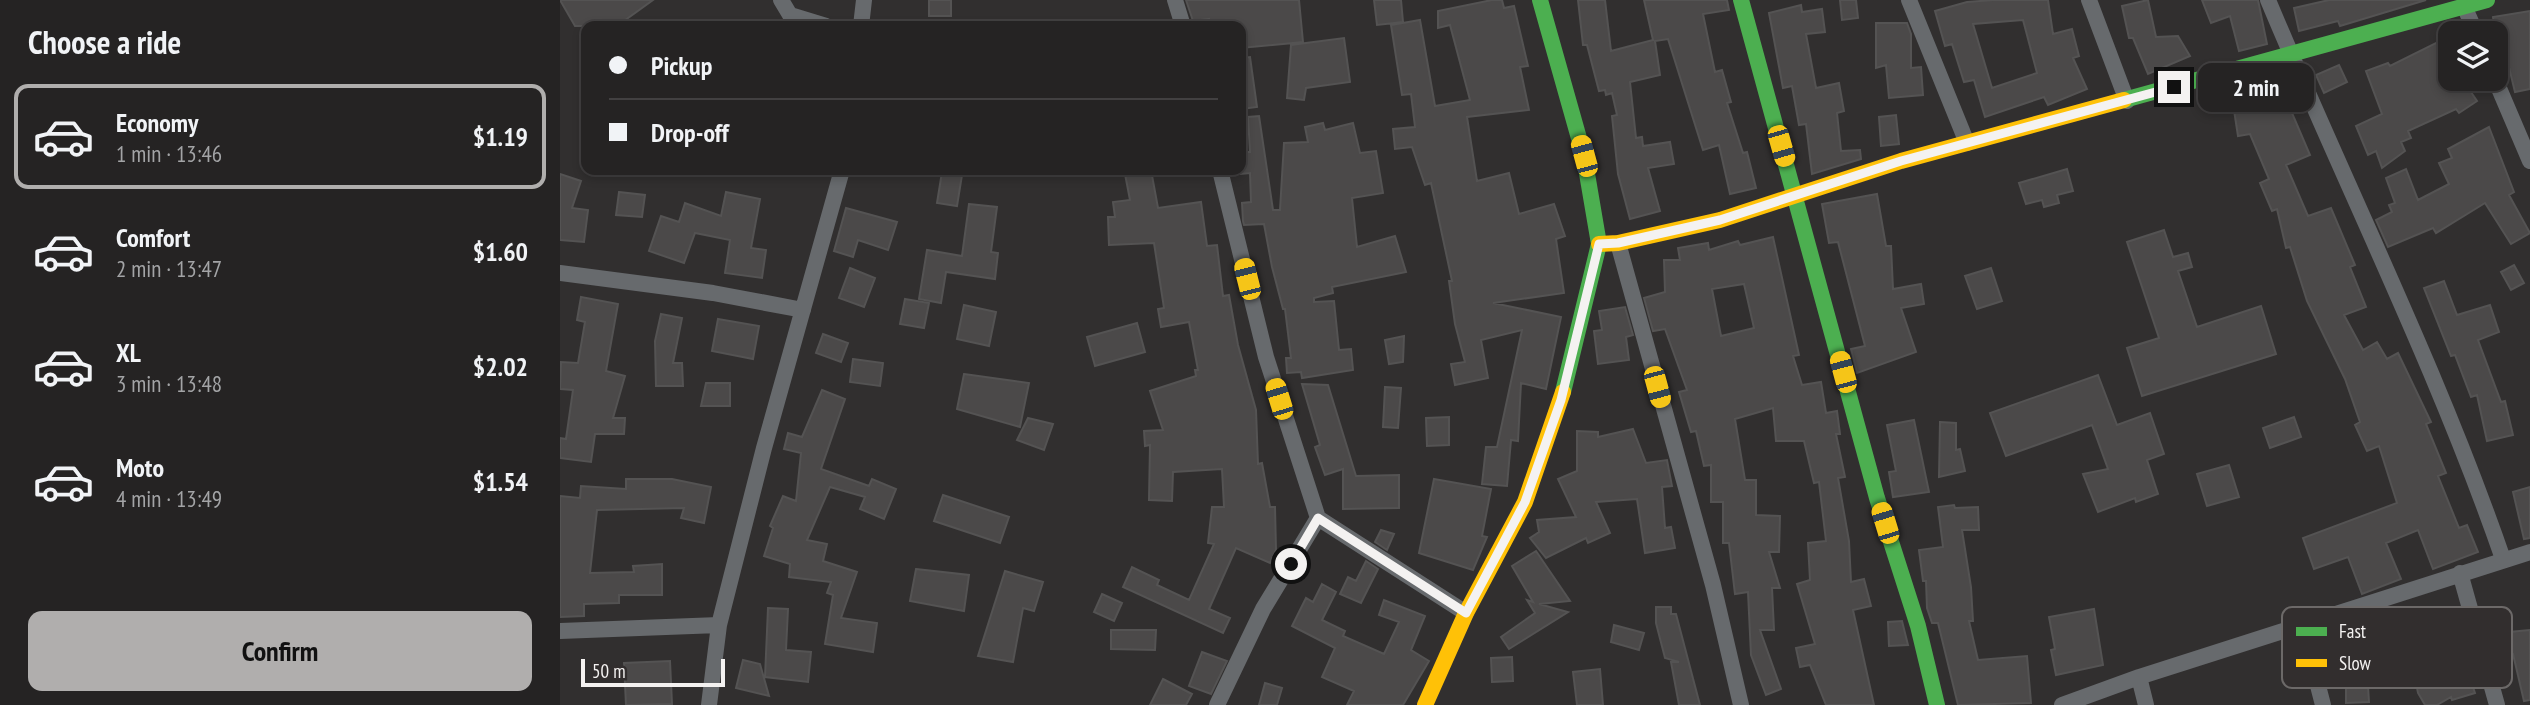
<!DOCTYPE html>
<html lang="en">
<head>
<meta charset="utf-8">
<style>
  body { margin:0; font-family:"PT Sans Narrow",sans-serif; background:#2d2b2b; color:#f1f3f6; height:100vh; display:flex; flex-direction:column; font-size:26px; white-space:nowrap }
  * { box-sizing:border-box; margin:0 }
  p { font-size:23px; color:#a3a4a6 }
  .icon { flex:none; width:38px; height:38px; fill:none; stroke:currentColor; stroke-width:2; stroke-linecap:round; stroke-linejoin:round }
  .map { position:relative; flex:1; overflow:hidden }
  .details { display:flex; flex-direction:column; background:#252323; width:560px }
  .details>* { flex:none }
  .top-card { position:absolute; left:21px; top:21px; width:665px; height:154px; border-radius:14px; box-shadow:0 4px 10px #0003,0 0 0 2px #424041; display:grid; align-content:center; height:154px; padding:0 28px; background:#252323 }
  .tools { position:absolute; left:1878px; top:21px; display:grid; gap:14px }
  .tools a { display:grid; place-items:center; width:70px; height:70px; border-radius:14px; background:#252323; box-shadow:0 4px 10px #0003,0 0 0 2px #424041; font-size:35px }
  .scale { position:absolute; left:21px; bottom:18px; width:144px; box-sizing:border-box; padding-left:7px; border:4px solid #f4f2f1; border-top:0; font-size:19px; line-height:24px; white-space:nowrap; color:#f4f2f1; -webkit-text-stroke:5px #322e2e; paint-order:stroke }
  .end { position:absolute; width:32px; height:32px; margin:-16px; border:9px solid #f4f2f1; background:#111; box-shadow:0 0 0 4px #111 }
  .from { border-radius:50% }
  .bubble { position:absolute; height:49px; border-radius:14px; background:#252323; box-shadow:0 4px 10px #0003,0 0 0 2px #424041; font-size:23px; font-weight:600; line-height:49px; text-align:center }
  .car { position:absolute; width:21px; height:42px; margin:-21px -10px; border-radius:9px; box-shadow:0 0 5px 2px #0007; background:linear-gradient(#f5c518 24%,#345 0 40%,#f5c518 0 76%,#345 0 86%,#f5c518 0) }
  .top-card b { display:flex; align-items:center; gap:24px; height:66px; font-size:26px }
  .top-card b+b { border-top:2px solid #424041 }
  .top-card i { width:18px; height:18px; background:#f1f3f6 }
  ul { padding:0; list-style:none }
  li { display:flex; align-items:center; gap:21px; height:105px; margin:0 14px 10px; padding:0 14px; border:4px solid transparent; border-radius:14px }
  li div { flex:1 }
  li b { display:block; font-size:26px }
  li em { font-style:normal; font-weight:600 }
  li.active { border-color:#b0aead }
  li>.icon { width:63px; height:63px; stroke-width:1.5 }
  h2 { padding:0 28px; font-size:32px; line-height:84px }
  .button { display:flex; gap:14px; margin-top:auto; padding:14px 28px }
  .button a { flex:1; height:80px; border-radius:14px; background:#b0aead; color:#111; font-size:28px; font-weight:600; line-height:80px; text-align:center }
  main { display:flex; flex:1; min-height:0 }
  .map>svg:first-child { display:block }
</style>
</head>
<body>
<main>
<section class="details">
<h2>Choose a ride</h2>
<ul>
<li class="active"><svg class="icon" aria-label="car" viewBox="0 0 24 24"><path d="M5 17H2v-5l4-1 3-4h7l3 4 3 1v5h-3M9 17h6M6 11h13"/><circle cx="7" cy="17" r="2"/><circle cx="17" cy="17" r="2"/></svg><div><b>Economy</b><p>1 min · 13:46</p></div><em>$1.19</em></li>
<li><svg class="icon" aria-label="car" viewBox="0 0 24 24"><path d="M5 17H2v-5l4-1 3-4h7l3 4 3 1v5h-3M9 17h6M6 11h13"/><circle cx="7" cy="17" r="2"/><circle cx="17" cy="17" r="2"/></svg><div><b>Comfort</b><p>2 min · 13:47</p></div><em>$1.60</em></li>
<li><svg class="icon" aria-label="car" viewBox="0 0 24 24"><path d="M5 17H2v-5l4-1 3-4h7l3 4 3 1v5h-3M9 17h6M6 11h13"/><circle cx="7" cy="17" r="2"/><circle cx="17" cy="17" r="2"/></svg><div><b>XL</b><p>3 min · 13:48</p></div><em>$2.02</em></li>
<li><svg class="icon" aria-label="car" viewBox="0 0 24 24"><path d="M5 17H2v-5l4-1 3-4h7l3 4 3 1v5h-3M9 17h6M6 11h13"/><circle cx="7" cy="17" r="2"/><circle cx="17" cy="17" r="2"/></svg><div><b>Moto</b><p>4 min · 13:49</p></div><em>$1.54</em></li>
</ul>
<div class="button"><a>Confirm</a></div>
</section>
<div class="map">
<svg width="1970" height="705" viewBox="0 0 1970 705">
  <rect width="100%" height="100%" fill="#312f2f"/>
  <path fill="#4b4949" stroke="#545353" stroke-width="2" fill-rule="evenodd" d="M0,0H93L57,26H15Z
    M369,0H391V16H369Z
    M626,0H739L743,42L681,48V26H649V19L633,21Z
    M814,0H841L843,22L817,25Z
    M932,0H942L944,8L954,6L968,66L960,67L969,110L907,117L917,181L949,173L959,214L994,204L1005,236L996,239L1004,293L933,303L1001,317L986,389L961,383L958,441L951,440L947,486L922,484L926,447H937L962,330L921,340L928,378L895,385L891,364L905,362L895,324L889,281H892L871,183L865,185L852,147L835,149L833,129L855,127L851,94L842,95L831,25L860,20L875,106L910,100L890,25L878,28V11Z
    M1018,0H1045L1051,51L1093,40L1084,0H1167L1169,10L1143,14L1155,72L1162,70L1171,102L1167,103L1183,153L1187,152L1196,188L1170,194L1159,145L1143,150L1108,39L1095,41L1100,75L1070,82L1076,138L1082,137L1083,146L1110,142L1114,164L1088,168L1100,211L1070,219L1058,174L1052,116L1057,115L1052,93L1046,95L1045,90L1039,91L1027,45H1023Z
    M1280,0H1296L1298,18L1282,20Z
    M1433,0H1488L1493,34L1512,29L1519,56L1513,58L1527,89L1488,105L1484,97L1425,117L1414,80L1404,82L1392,44L1385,46L1375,11L1407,2ZM1463,20L1477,73L1432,88L1413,24Z
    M1588,0L1596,37L1618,36L1630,56L1588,74L1573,38H1569L1562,6Z
    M1642,0H1698L1707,44L1679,51L1670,16L1651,23Z
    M1769,0H1866L1780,26L1778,21L1739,31L1734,8Z
    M1241,5L1242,12L1262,9L1265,32L1246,34L1256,88L1279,83L1284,111L1277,113L1281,151L1300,150L1301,159L1252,174L1246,124L1239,125L1232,86L1223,88L1209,13Z
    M1970,11V89L1955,92L1945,51L1938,52L1933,17Z
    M1316,23H1347L1351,34V68L1361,67L1363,95L1329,98L1326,65L1316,68Z
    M1890,36V87L1902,79L1917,101L1899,113L1896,109L1848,131L1851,138L1841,142L1845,151L1822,168L1816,151L1808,155L1796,126L1822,114L1806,71L1828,63L1830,66Z
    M784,38L790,82L746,88L744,100L727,98L731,45Z
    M690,57L697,107L681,109V58Z
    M1779,65L1787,82L1764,93L1756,75Z
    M1728,76L1735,104L1729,106L1750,155L1726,165L1748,216L1771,208L1795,265L1790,267L1806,307L1784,315L1803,350L1817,342L1827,359L1838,353L1871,422L1866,424L1886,473L1878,476L1899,528L1907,525L1918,552L1873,569L1858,530L1826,543L1841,579L1802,594L1788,557L1754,569L1743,538L1837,503L1819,446L1807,451L1795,425L1800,422L1785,379L1747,301L1730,247L1726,248L1717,209L1712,211L1700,183L1709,179L1690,134L1678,136L1672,97L1705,92L1702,82Z
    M1336,115L1339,144L1321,146L1319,117Z
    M699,116L713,210H720L724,143L748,142L745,127L763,123L765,130L793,123L800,153L816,151L823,193L792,198L797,247L835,236L846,272L772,287L773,293L754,298V302L774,301L779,350L791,349L793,370L742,378L741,372L727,373L726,358H731L725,309H723L712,267L704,224L684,225L683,221L682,203L691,202L690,173L681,174V152H690L688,117Z
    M1929,127L1954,192L1949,195L1970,233L1951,244L1925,203L1876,233L1873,228L1828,247L1816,220L1832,212L1829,205L1835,203L1826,178L1846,169L1858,200L1889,184L1879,163L1892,158L1888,149Z
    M1507,169L1513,191L1497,195L1499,203L1484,207L1482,200L1466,204L1459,183Z
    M591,170L598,208L641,202L647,246L657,245L663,296L669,295L678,345L696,410L698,464L702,463L710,507H715L716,550L710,563L676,548L649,609L670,618L663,633L563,587L572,567L599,580L597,585L629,600L654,544L648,543L652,507H664L662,469L613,472L612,501L589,500L590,445L585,446L584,431L603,430L590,391L636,376L635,370H638L629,322L601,327L598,309L604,308L594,243L549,245L548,217H555L553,202L570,200L565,174Z
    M382,172L402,175L397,206L377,203Z
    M0,174L21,181L12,208L28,210L24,242L0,240Z
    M59,192L85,195L82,217L56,215Z
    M166,192L200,199L191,248L206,250L202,278L165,273L170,240L135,233L124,263L89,251L101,216L119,222L125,203L161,216Z
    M1317,194L1326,246H1331L1333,289L1361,284L1364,304L1341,308L1356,352L1297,373L1291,349L1305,346L1278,242L1269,243L1262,204Z
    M409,204L437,207L431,252L438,253L435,279L386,272L381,303L359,299L367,250L402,256Z
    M286,208L337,222L328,250L298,240L293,257L274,251Z
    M1604,230L1613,257L1628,253L1632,267L1618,271L1637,327L1701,306L1716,354L1582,396L1567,348L1599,338L1567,242Z
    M1213,237L1239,355L1233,356L1242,385L1261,382L1266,413L1277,411L1280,434H1276L1285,477L1278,478L1289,541L1291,582L1304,579L1311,606L1293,610L1314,705H1266L1250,665L1240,667L1236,648L1255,644L1237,584L1250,580L1248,543L1266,541L1259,482L1254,483L1244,441H1216L1213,408L1175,419L1185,480H1196V515L1220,516L1219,552H1209L1220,588H1212L1214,630H1200L1221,689L1206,695L1191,655L1188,592L1175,594L1169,543H1163V502H1151V465L1144,466L1136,431L1131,432L1119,392L1127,390L1105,329L1093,331L1084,298L1105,292L1104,260H1120L1118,248L1148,243L1149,250L1178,241L1180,245ZM1184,284L1194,328L1161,336L1152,289Z
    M1954,265L1964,283L1951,290L1941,272Z
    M290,268L315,278L304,307L279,298Z
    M1431,268L1442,301L1417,309L1405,276Z
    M1884,281L1897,315L1930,305L1939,332L1918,340L1941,402L1945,401L1953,435L1927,441L1917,395L1911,397L1895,355L1891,356L1864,288Z
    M21,297L58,304L46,371L65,376L53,418H65L64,434H35L31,462L0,458V438L6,439L13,390L0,389L1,362L18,363L25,322L17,320Z
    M345,299L369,303L364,328L340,324Z
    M404,305L436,312L429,346L397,339Z
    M1065,307L1073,335L1066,337L1069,360L1038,364L1034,331L1042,330L1039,311Z
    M101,314L122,318L113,363H122L123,386H96L95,341Z
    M158,319L199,326L193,359L152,351Z
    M577,323L585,352L535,366L527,337Z
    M263,334L288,343L281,362L256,353Z
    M844,336L843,362L829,364L825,340Z
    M293,359L323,363L320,386L290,382Z
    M404,374L469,383L460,427L397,409Z
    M1538,375L1557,425L1590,413L1604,454L1587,460L1598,494L1576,502L1575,498L1538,512L1523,474L1548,469L1532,425L1446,456L1430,413Z
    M146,383H170V406H141Z
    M742,384L768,385L796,476L839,475V508L783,509V469L765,475L755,447L760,445Z
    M825,387L841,388L838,428L823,427Z
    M262,390L285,399L261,469L309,486L312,479L336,489L324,519L300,509L305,497L270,487L247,540L267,544L263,561L297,572L281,618L317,623L313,652L265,644L273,595L267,593L271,582L229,577L230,564L204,556L213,528L210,526L223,496L236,501L241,453L224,449L228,433L242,437Z
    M889,417V445L867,446L866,418Z
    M1734,417L1741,437L1710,448L1703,428Z
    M468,418L493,424L484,450L457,440Z
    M1354,420L1369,492L1333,497L1329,472L1336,471L1327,425Z
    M1380,422L1396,423V450L1400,449L1405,471L1379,477Z
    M1073,429L1086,463L1107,460L1112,486L1102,487L1105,528L1111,527L1115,548L1085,553L1077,499L1036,502L1050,533L1028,543L1026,538L986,558L970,538L979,532L977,520L1016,517L998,479L1017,471V431L1038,432V437Z
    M1669,465L1679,497L1647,506L1637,474Z
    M66,479H112L151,487L144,523L121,518L124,508L37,510L30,573L74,572L73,566L102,564V595H59V603L24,604V616L0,617V496L20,498L21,486L66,489Z
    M874,479L931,489L922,536L927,537L913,570L859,553Z
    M1970,487V538L1964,539L1953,492Z
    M383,495L449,517L440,543L374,521Z
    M1394,505L1395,508L1418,507L1419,530H1402L1411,587L1413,621H1409L1418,660L1467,656L1471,703L1398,705L1378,623H1372L1367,608L1366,581H1363L1359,550L1383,547L1378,507Z
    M821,530L834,534L827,550L815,542Z
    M976,551L1010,601L979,604L1008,612L949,649L941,637L975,613L967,600L973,602L952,566Z
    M806,561L818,569L801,603L780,594L788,577L796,581Z
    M356,569L409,575L404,611L350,601Z
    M445,571L483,582L474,611L463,608L453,662L418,656Z
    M762,584L776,592L762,620L785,631L783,636L824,654L839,622L819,615L824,600L865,616L851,650L869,661L843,705H787L794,691L762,677L775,648L732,626L746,598L753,602Z
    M542,594L562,603L554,621L534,612Z
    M1096,607H1111V614H1116L1140,705H1119L1111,662H1119L1105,658L1096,623Z
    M208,608L228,609L226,650L251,652L248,682L205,677Z
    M1534,609L1543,665L1496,675L1491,650L1495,649L1489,617Z
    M1342,621L1348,645L1329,646L1328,622Z
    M1054,625L1084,633L1079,650L1051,642Z
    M551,630H596L595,650L551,649Z
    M1877,630L1889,672L1906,666L1915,693L1892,700L1891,697L1877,705H1865L1858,693L1853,667L1823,672L1818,645Z
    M1970,630V700L1964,701L1953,654L1941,655L1939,633Z
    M642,652L667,661L651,694L629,686Z
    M952,657L953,681L932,682L931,658Z
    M183,660L200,664L209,696L176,688Z
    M110,661L112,704L66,705L64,663Z
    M1040,669L1043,705H1017L1013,672Z
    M603,679L632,694L626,705H590Z
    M705,683L722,688L717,705H699Z
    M1808,686L1809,702L1786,703V687Z"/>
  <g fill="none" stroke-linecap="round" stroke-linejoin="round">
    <path stroke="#676a6d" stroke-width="16" d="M221,0L230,15L266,26
      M615,0L623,26
      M1349,0L1407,143
      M1529,0L1567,101
      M1708,0C1786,187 1877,368 1943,559
      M1904,6L1916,33
      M301,26L304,0
      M1935,79L1970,161
      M660,170L706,357L758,518L906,613
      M1058,243L1153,585L1181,705
      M0,273L153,293L243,310
      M1900,573L1937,705
      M1742,624L1763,705
      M0,631L159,625
      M1579,677L1586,705
      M149,705L159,625L204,448L282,170
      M657,705L703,609L758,518
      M1502,705L1579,677L1970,552"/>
    <path stroke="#4caf50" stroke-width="16" d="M980,0L1024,156L1039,244L1003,392
      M1181,0L1317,498L1358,626L1377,705
      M1564,100L1927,0"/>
    <path stroke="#ffc107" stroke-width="16" d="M1039,244L1058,243L1160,220L1341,161L1564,100
      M865,705L906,613L965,502L1003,392"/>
  </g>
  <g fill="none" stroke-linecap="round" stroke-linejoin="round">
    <path stroke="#f4f2f1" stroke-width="9" d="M731,564L758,518L906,613L965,502L1001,400L1039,244L1058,243L1160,220L1341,161L1614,87"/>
  </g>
  <rect x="1722" y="607" width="230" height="81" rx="10" fill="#322e2e" stroke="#6c6968" stroke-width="2"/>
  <rect x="1736" y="627" width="31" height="9" fill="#4caf50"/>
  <rect x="1736" y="659" width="31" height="8" fill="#ffc107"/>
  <g font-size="19" fill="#f4f2f1">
    <text x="1779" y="638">Fast</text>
    <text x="1779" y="670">Slow</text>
  </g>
</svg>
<div class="tools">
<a><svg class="icon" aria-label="layers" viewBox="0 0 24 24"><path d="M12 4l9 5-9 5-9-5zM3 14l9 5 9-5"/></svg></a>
</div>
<div class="scale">50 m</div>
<i class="end from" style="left:731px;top:564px"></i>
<i class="end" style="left:1614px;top:87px"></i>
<div class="bubble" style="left:1638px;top:63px;width:116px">2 min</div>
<i class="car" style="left:1221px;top:146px;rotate:164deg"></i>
<i class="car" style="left:1024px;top:156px;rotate:345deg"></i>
<i class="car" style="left:687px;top:279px;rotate:346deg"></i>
<i class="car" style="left:1283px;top:372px;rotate:345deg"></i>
<i class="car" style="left:1097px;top:387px;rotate:165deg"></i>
<i class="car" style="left:719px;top:399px;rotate:343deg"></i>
<i class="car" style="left:1325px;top:523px;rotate:343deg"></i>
<div class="top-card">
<b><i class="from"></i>Pickup</b>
<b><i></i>Drop-off</b>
</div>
</div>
</main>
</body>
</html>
